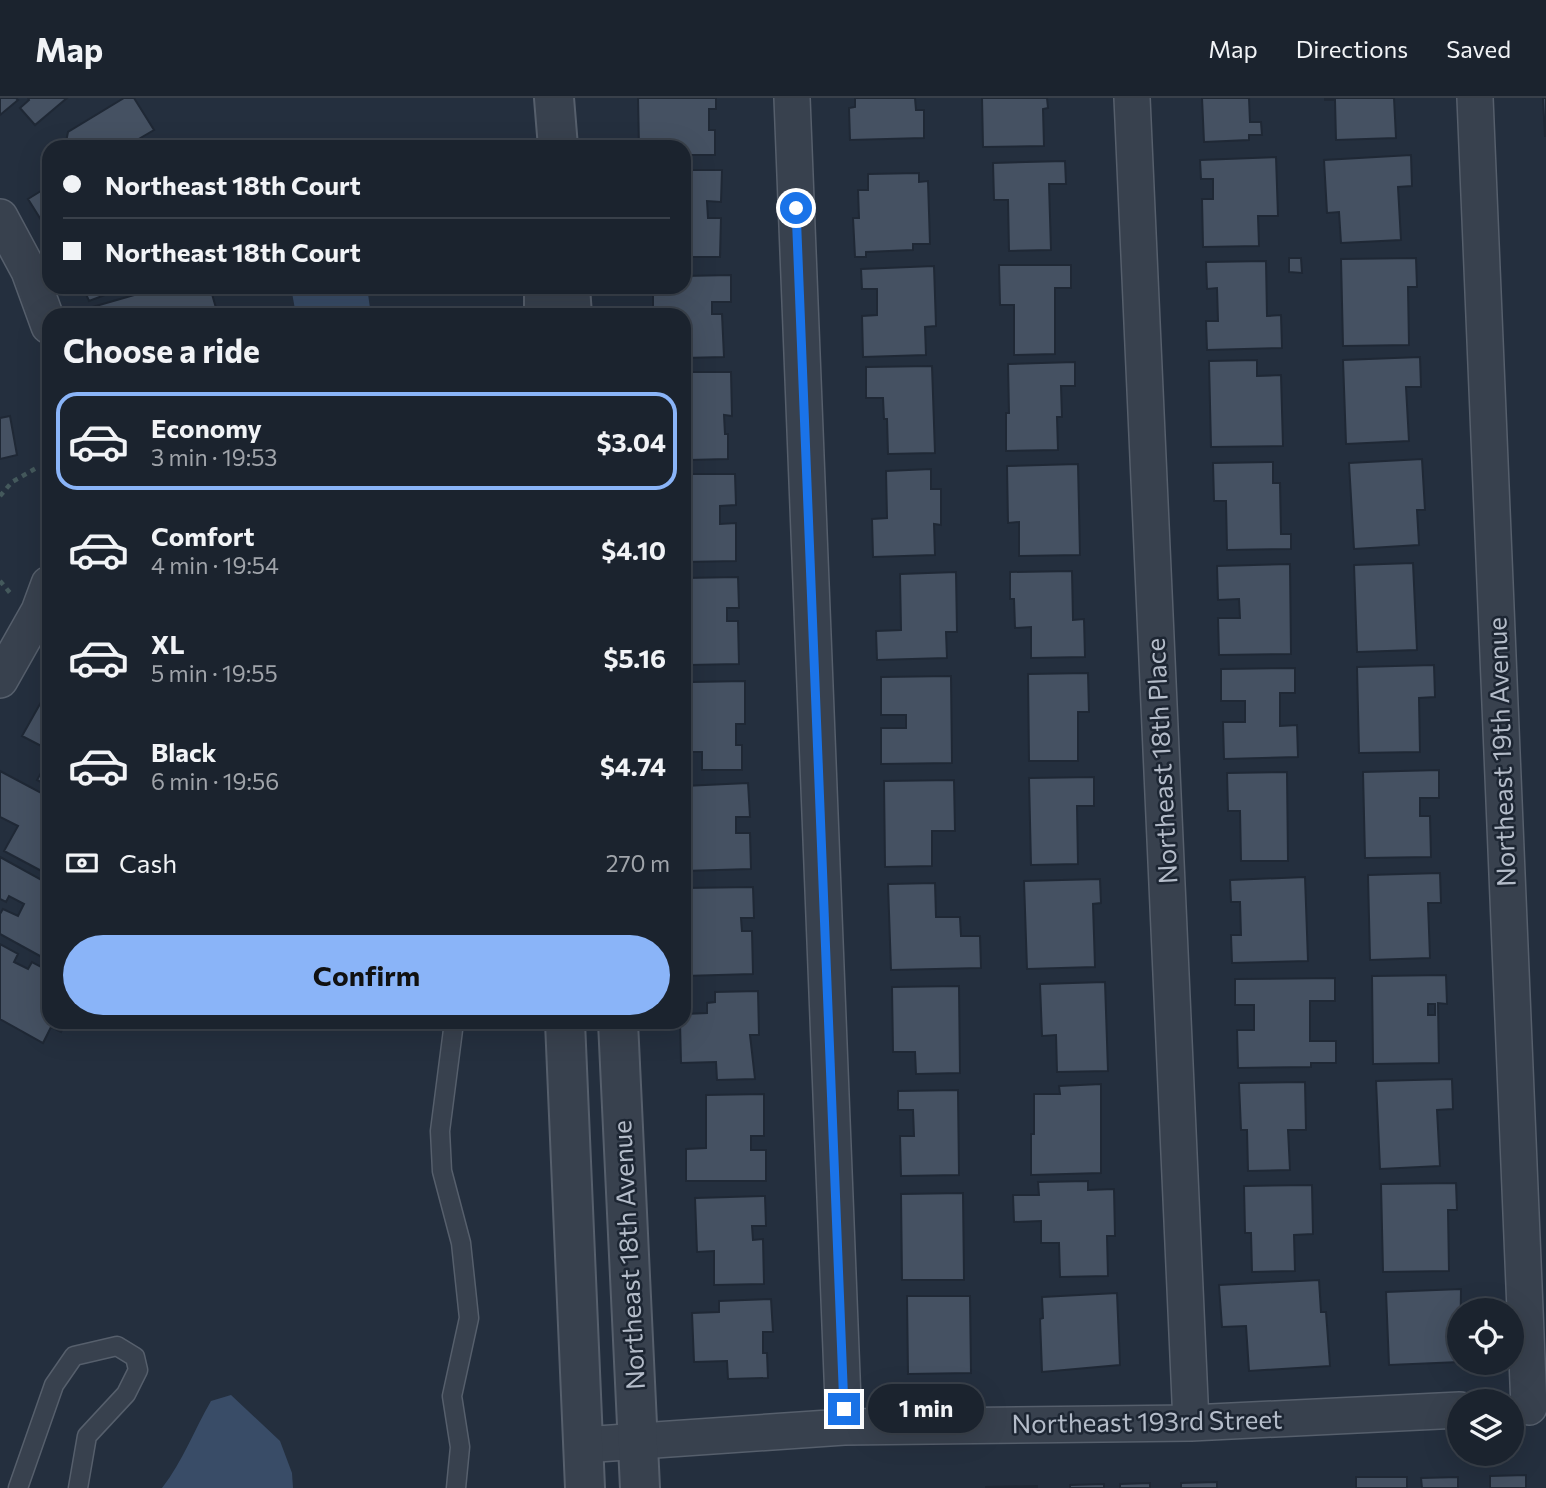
<!DOCTYPE html>
<html lang="en">
<head>
<meta charset="utf-8">
<style>
  body { margin:0; font-family:Commissioner,sans-serif; background:#282f3a; color:#f1f3f6; height:100vh; display:flex; flex-direction:column; font-size:26px; white-space:nowrap }
  * { box-sizing:border-box; margin:0 }
  p { font-size:23px; color:#a0a4aa }
  .icon { flex:none; width:38px; height:38px; fill:none; stroke:currentColor; stroke-width:2; stroke-linecap:round; stroke-linejoin:round }
  .map { position:relative; flex:1; overflow:hidden }
  .drawer { position:absolute; left:42px; top:210px; width:649px; height:721px; display:flex; flex-direction:column; background:#1b232e; border-radius:21px; box-shadow:0 7px 28px #0002,0 0 0 2px #39404a }
  .drawer>* { flex:none }
  .guide { position:absolute; left:42px; top:42px; width:649px; height:154px; border-radius:21px; box-shadow:0 7px 28px #0002,0 0 0 2px #39404a; display:grid; align-content:center; height:154px; padding:0 21px; background:#1b232e }
  .buttons { position:absolute; left:1447px; top:1200px; display:grid; gap:14px }
  .buttons a { display:grid; place-items:center; width:77px; height:77px; border-radius:50%; background:#1b232e; box-shadow:0 7px 28px #0002,0 0 0 2px #39404a; font-size:35px }
  .end { position:absolute; width:32px; height:32px; margin:-16px; border:9px solid #1a73e8; background:#fff; box-shadow:0 0 0 4px #fff }
  .from { border-radius:50% }
  .bubble { position:absolute; height:49px; border-radius:24px; background:#1b232e; box-shadow:0 7px 28px #0002,0 0 0 2px #39404a; font-size:23px; font-weight:700; line-height:49px; text-align:center }
  .guide b { display:flex; align-items:center; gap:24px; height:66px; font-size:26px }
  .guide b+b { border-top:2px solid #39404a }
  .guide i { width:18px; height:18px; background:#f1f3f6 }
  ul { padding:0; list-style:none }
  li { display:flex; align-items:center; gap:21px; height:98px; margin:0 14px 10px; padding:0 7px; border:4px solid transparent; border-radius:21px }
  li div { flex:1 }
  li b { display:block; font-size:26px }
  li em { font-style:normal; font-weight:700 }
  li.on { border-color:#8ab4f8 }
  li>.icon { width:63px; height:63px; stroke-width:1.5 }
  h2 { padding:0 21px; font-size:32px; line-height:84px }
  .pay { display:flex; align-items:center; gap:18px; height:77px; padding:0 21px; font-size:26px }
  .pay p { margin-inline-start:auto }
  .action { display:flex; gap:14px; margin-top:auto; padding:14px 21px }
  .action a { flex:1; height:80px; border-radius:42px; background:#8ab4f8; color:#111; font-size:28px; font-weight:700; line-height:80px; text-align:center }
  header { display:flex; align-items:center; gap:42px; box-sizing:border-box; height:98px; padding:0 35px; background:#1b232e; border-bottom:2px solid #39404a }
  header strong { font-size:33px }
  nav { display:flex; gap:38px; margin-inline-start:auto; font-size:24px }
  .map>svg:first-child { display:block }
</style>
</head>
<body>
<header>
<strong>Map</strong>
<nav><a>Map</a><a>Directions</a><a>Saved</a></nav>
</header>
<div class="map">
<svg width="1546" height="1390" viewBox="0 0 1546 1390">
  <rect width="100%" height="100%" fill="#242f3e"/>
  <path fill="#394c67" d="M291,189H367L371,217H296Z
    M231,1297L280,1343L292,1375L293,1390H162C183,1363 194,1332 211,1303Z"/>
  <path fill="#455162" stroke="#1f2835" stroke-width="2" fill-rule="evenodd" d="M0,0H16L18,2L0,17Z
    M28,0H67L35,27L20,10L29,2Z
    M124,0H134L154,32L125,49H69L66,44L68,34Z
    M638,0H716V11H709V32H715V57H684V49H639Z
    M855,0H915L916,12H924V40L850,42L849,10L855,9Z
    M982,0H1047L1048,10L1043,11L1044,48L983,49Z
    M1202,0H1249L1250,24H1261L1262,37H1249V42L1204,44Z
    M1325,0H1394L1396,40L1336,42L1335,2H1325Z
    M1543,0H1546V38H1545Z
    M1411,57L1412,88L1398,89L1401,142L1341,145L1339,114L1327,115L1324,62Z
    M1276,59L1278,118H1258L1259,148L1203,149L1202,101H1213V81H1201L1200,62Z
    M1065,63L1066,86H1049L1051,152L1009,153L1008,102H994L993,65Z
    M684,72H722L721,104L707,103L708,120H721L720,159H684Z
    M919,75V84L928,83L930,146H913V152L866,154V159H855L853,120H859L858,92H868V76Z
    M49,88V133H48L28,101Z
    M1289,160H1301L1302,175L1289,174Z
    M1416,160L1417,189H1408L1409,247L1343,248L1341,161Z
    M1266,163L1267,218L1281,217L1282,250L1207,252L1206,223H1218L1217,190L1207,191L1206,164Z
    M999,167H1071V190H1055V256L1014,257V207H1000Z
    M934,168L936,228L925,229L926,257L863,259L862,218L877,217V191H862L861,171Z
    M731,177V204H712V216H722L724,259L684,260V217H653V189H684V178Z
    M83,189H126L89,203Z
    M162,189H210L218,217H76L75,214Z
    M1420,259L1421,289H1406L1409,343L1346,346L1343,262Z
    M1257,262V278L1281,277L1283,348L1211,349L1209,263Z
    M1075,264V288H1061L1062,319H1057L1058,352L1006,353V315H1009L1008,266Z
    M932,268L935,355L888,356L887,321H884L883,300H866V269Z
    M684,274H731L732,318L724,317L725,336H728V361L689,362V345H684Z
    M10,318L17,357L0,361V320Z
    M1422,361L1425,412H1417L1419,447L1354,451L1349,365Z
    M1273,364V385H1280L1281,436H1291V451L1227,452L1226,403H1214L1213,365Z
    M1078,366L1080,457L1019,458V424L1008,425L1007,368Z
    M931,371V391H941V427L934,426L935,457L873,459L872,421L887,420L886,373Z
    M684,376H735L736,407L720,408V426L736,425V463L684,464Z
    M1413,465L1417,552L1357,554L1354,467Z
    M1290,466L1291,556L1219,557L1218,520H1240L1239,501L1218,502L1217,468Z
    M1072,473L1073,522L1084,521L1085,559L1031,560V529L1015,530L1014,501H1010V474Z
    M956,474L957,534H946L947,560L877,562L876,533L901,532L900,476Z
    M738,479L739,510H727V523H738L739,566L689,567L688,533H684V480Z
    M1434,567L1435,599L1419,600L1420,654L1359,655L1357,569Z
    M1295,570V595H1280V628L1297,627L1298,659L1224,661L1223,624H1245V603H1221V571Z
    M1088,575L1089,614H1078V663H1029L1028,576Z
    M951,578L952,665L881,666V630H906V617H881V579Z
    M745,583V626H736V647H742V672H702V654H684V605H692V584Z
    M40,606L49,612V652L22,638Z
    M49,661V688L37,682Z
    M1439,672V700H1420V718H1430L1431,759L1365,760L1363,674Z
    M0,673L49,699V777L4,753L18,728L0,719Z
    M1287,674L1288,763H1241L1240,713H1228L1227,675Z
    M1094,679V708H1077L1078,766L1031,767L1029,680Z
    M954,682L955,733H932V768L885,769L884,683Z
    M748,685L750,719H736V735H750L751,771L684,773V688Z
    M0,759L49,786V863L0,836V816L3,811L18,818L24,806L9,798L6,804L0,801Z
    M1440,775L1441,805H1428L1430,860L1370,862L1368,777Z
    M1305,779L1308,863L1232,865L1231,837H1241L1240,804H1231L1230,782Z
    M1100,781L1101,805L1093,806L1095,869L1027,871L1024,783Z
    M935,785L936,819H960L961,838H980L981,870L891,872L888,786Z
    M753,789L754,820H741L742,833H752L753,876L684,878V790Z
    M0,846L18,856L14,864L28,871L32,864L49,873V924H66L61,934L51,929L43,945L0,921Z
    M1446,877L1447,906L1438,905L1439,965L1373,966L1372,878ZM1428,906H1435V917H1428Z
    M1335,880V903H1310V943H1336V965H1311V969L1238,970L1237,932H1254V907H1235V881Z
    M1105,884L1108,973L1057,974L1056,937L1042,938L1040,886Z
    M959,888L960,975L916,976L915,954H893L892,889Z
    M758,893L759,937H750L755,981L717,982L716,964L681,965L680,924H684V916L707,915V905L715,904V894Z
    M1452,981L1453,1011L1437,1012L1440,1068L1380,1071L1376,983Z
    M1305,984L1306,1032H1288L1290,1072L1248,1073L1247,1032H1241L1239,985Z
    M1101,986V1075L1031,1077V1036H1034V996H1060L1059,988Z
    M958,992L959,1077L901,1078L900,1038H914L913,1012H898V993Z
    M764,996V1038H751V1052H766V1083H686V1051L706,1050V997Z
    M1088,1083V1092L1114,1091L1115,1138H1107L1108,1178L1060,1179L1059,1145H1041V1123L1014,1124L1013,1097H1039L1038,1084Z
    M1456,1085L1457,1112H1448L1449,1173L1383,1174L1381,1086Z
    M1312,1087L1313,1136L1294,1137L1295,1173L1252,1174L1251,1135H1245L1244,1088Z
    M963,1095L964,1182H902L901,1096Z
    M765,1098L766,1128H752L753,1142L763,1141L764,1186L714,1187V1153L697,1154L695,1100Z
    M1319,1182L1321,1214H1326L1330,1268L1249,1273L1246,1228L1222,1229L1219,1187Z
    M1461,1191L1460,1264L1389,1267L1386,1194Z
    M1117,1195L1120,1267L1042,1274L1040,1221L1043,1220L1042,1199Z
    M907,1198H970L971,1275L908,1276Z
    M771,1201L773,1234H763V1255H767L768,1280L728,1281L727,1263L694,1264L692,1215L719,1214V1203Z
    M1526,1377V1390H1490V1378Z
    M1356,1379H1407V1390H1356Z
    M1458,1379V1390H1422L1421,1380Z
    M1217,1384V1390H1181V1385Z
    M1150,1385V1390H1120V1386Z
    M1104,1386V1390H1070V1387Z
    M1037,1388V1390H986V1389Z"/>
  <g fill="none" stroke-linecap="round" stroke-linejoin="round">
    <g stroke="#565f6c" stroke-width="21">
      <path id="service" d="M454,924L440,1033L442,1073L461,1145L469,1220L452,1298L460,1349L456,1390
        M18,1390L54,1287L74,1258L117,1248L135,1259L138,1272L126,1296L87,1338L78,1390"/>
    </g>
    <g stroke="#565f6c" stroke-width="38">
      <path id="minor" d="M792,0L844,1329
        M1132,0L1191,1325
        M1475,0L1529,1309
        M0,119L29,173L49,228
        M0,582L39,513L49,486
        M583,1347L844,1329L1191,1325L1460,1312"/>
    </g>
    <g stroke="#565f6c" stroke-width="42">
      <path id="tertiary" d="M554,0L558,49
        M544,189V217
        M570,189L572,217
        M565,924L585,1390
        M618,924L640,1390"/>
    </g>
    <path stroke="#44595c" stroke-width="4.5" stroke-dasharray="5 5" stroke-linecap="butt" d="M0,398L12,384L38,369
      M0,483L11,496"/>
    <use href="#service" stroke="#38414e" stroke-width="18"/>
    <use href="#minor" stroke="#38414e" stroke-width="35"/>
    <use href="#tertiary" stroke="#38414e" stroke-width="38"/>
  </g>
  <g fill="none" stroke-linecap="round" stroke-linejoin="round">
    <path stroke="#1a73e8" stroke-width="9" d="M796,110L844,1311"/>
  </g>
  <g text-anchor="middle" stroke-width="5" stroke-linejoin="round" paint-order="stroke">
    <g font-size="26" fill="#b4bcc9" stroke="#1d2633">
      <text transform="translate(1502 654) rotate(-92)" y="9">Northeast 19th Avenue</text>
      <text transform="translate(1162 663) rotate(-93)" y="9">Northeast 18th Place</text>
      <text transform="translate(629 1157) rotate(-93)" y="9">Northeast 18th Avenue</text>
      <text transform="translate(1147 1324) rotate(-1)" y="9">Northeast 193rd Street</text>
    </g>
  </g>
</svg>
<div class="buttons">
<a><svg class="icon" aria-label="locate" viewBox="0 0 24 24"><circle cx="12" cy="12" r="6"/><path d="M12 2v4M12 18v4M2 12h4M18 12h4"/></svg></a>
<a><svg class="icon" aria-label="layers" viewBox="0 0 24 24"><path d="M12 4l9 5-9 5-9-5zM3 14l9 5 9-5"/></svg></a>
</div>
<i class="end from" style="left:796px;top:110px"></i>
<i class="end" style="left:844px;top:1311px"></i>
<div class="bubble" style="left:868px;top:1286px;width:116px">1 min</div>
<div class="guide">
<b><i class="from"></i>Northeast 18th Court</b>
<b><i></i>Northeast 18th Court</b>
</div>
<section class="drawer">
<h2>Choose a ride</h2>
<ul>
<li class="on"><svg class="icon" aria-label="car" viewBox="0 0 24 24"><path d="M5 17H2v-5l4-1 3-4h7l3 4 3 1v5h-3M9 17h6M6 11h13"/><circle cx="7" cy="17" r="2"/><circle cx="17" cy="17" r="2"/></svg><div><b>Economy</b><p>3 min · 19:53</p></div><em>$3.04</em></li>
<li><svg class="icon" aria-label="car" viewBox="0 0 24 24"><path d="M5 17H2v-5l4-1 3-4h7l3 4 3 1v5h-3M9 17h6M6 11h13"/><circle cx="7" cy="17" r="2"/><circle cx="17" cy="17" r="2"/></svg><div><b>Comfort</b><p>4 min · 19:54</p></div><em>$4.10</em></li>
<li><svg class="icon" aria-label="car" viewBox="0 0 24 24"><path d="M5 17H2v-5l4-1 3-4h7l3 4 3 1v5h-3M9 17h6M6 11h13"/><circle cx="7" cy="17" r="2"/><circle cx="17" cy="17" r="2"/></svg><div><b>XL</b><p>5 min · 19:55</p></div><em>$5.16</em></li>
<li><svg class="icon" aria-label="car" viewBox="0 0 24 24"><path d="M5 17H2v-5l4-1 3-4h7l3 4 3 1v5h-3M9 17h6M6 11h13"/><circle cx="7" cy="17" r="2"/><circle cx="17" cy="17" r="2"/></svg><div><b>Black</b><p>6 min · 19:56</p></div><em>$4.74</em></li>
</ul>
<div class="pay"><svg class="icon" aria-label="cash" viewBox="0 0 24 24"><path d="M3 7h18v10H3z"/><circle cx="12" cy="12" r="2"/></svg>Cash<p>270 m</p></div>
<div class="action"><a>Confirm</a></div>
</section>
</div>
</body>
</html>
